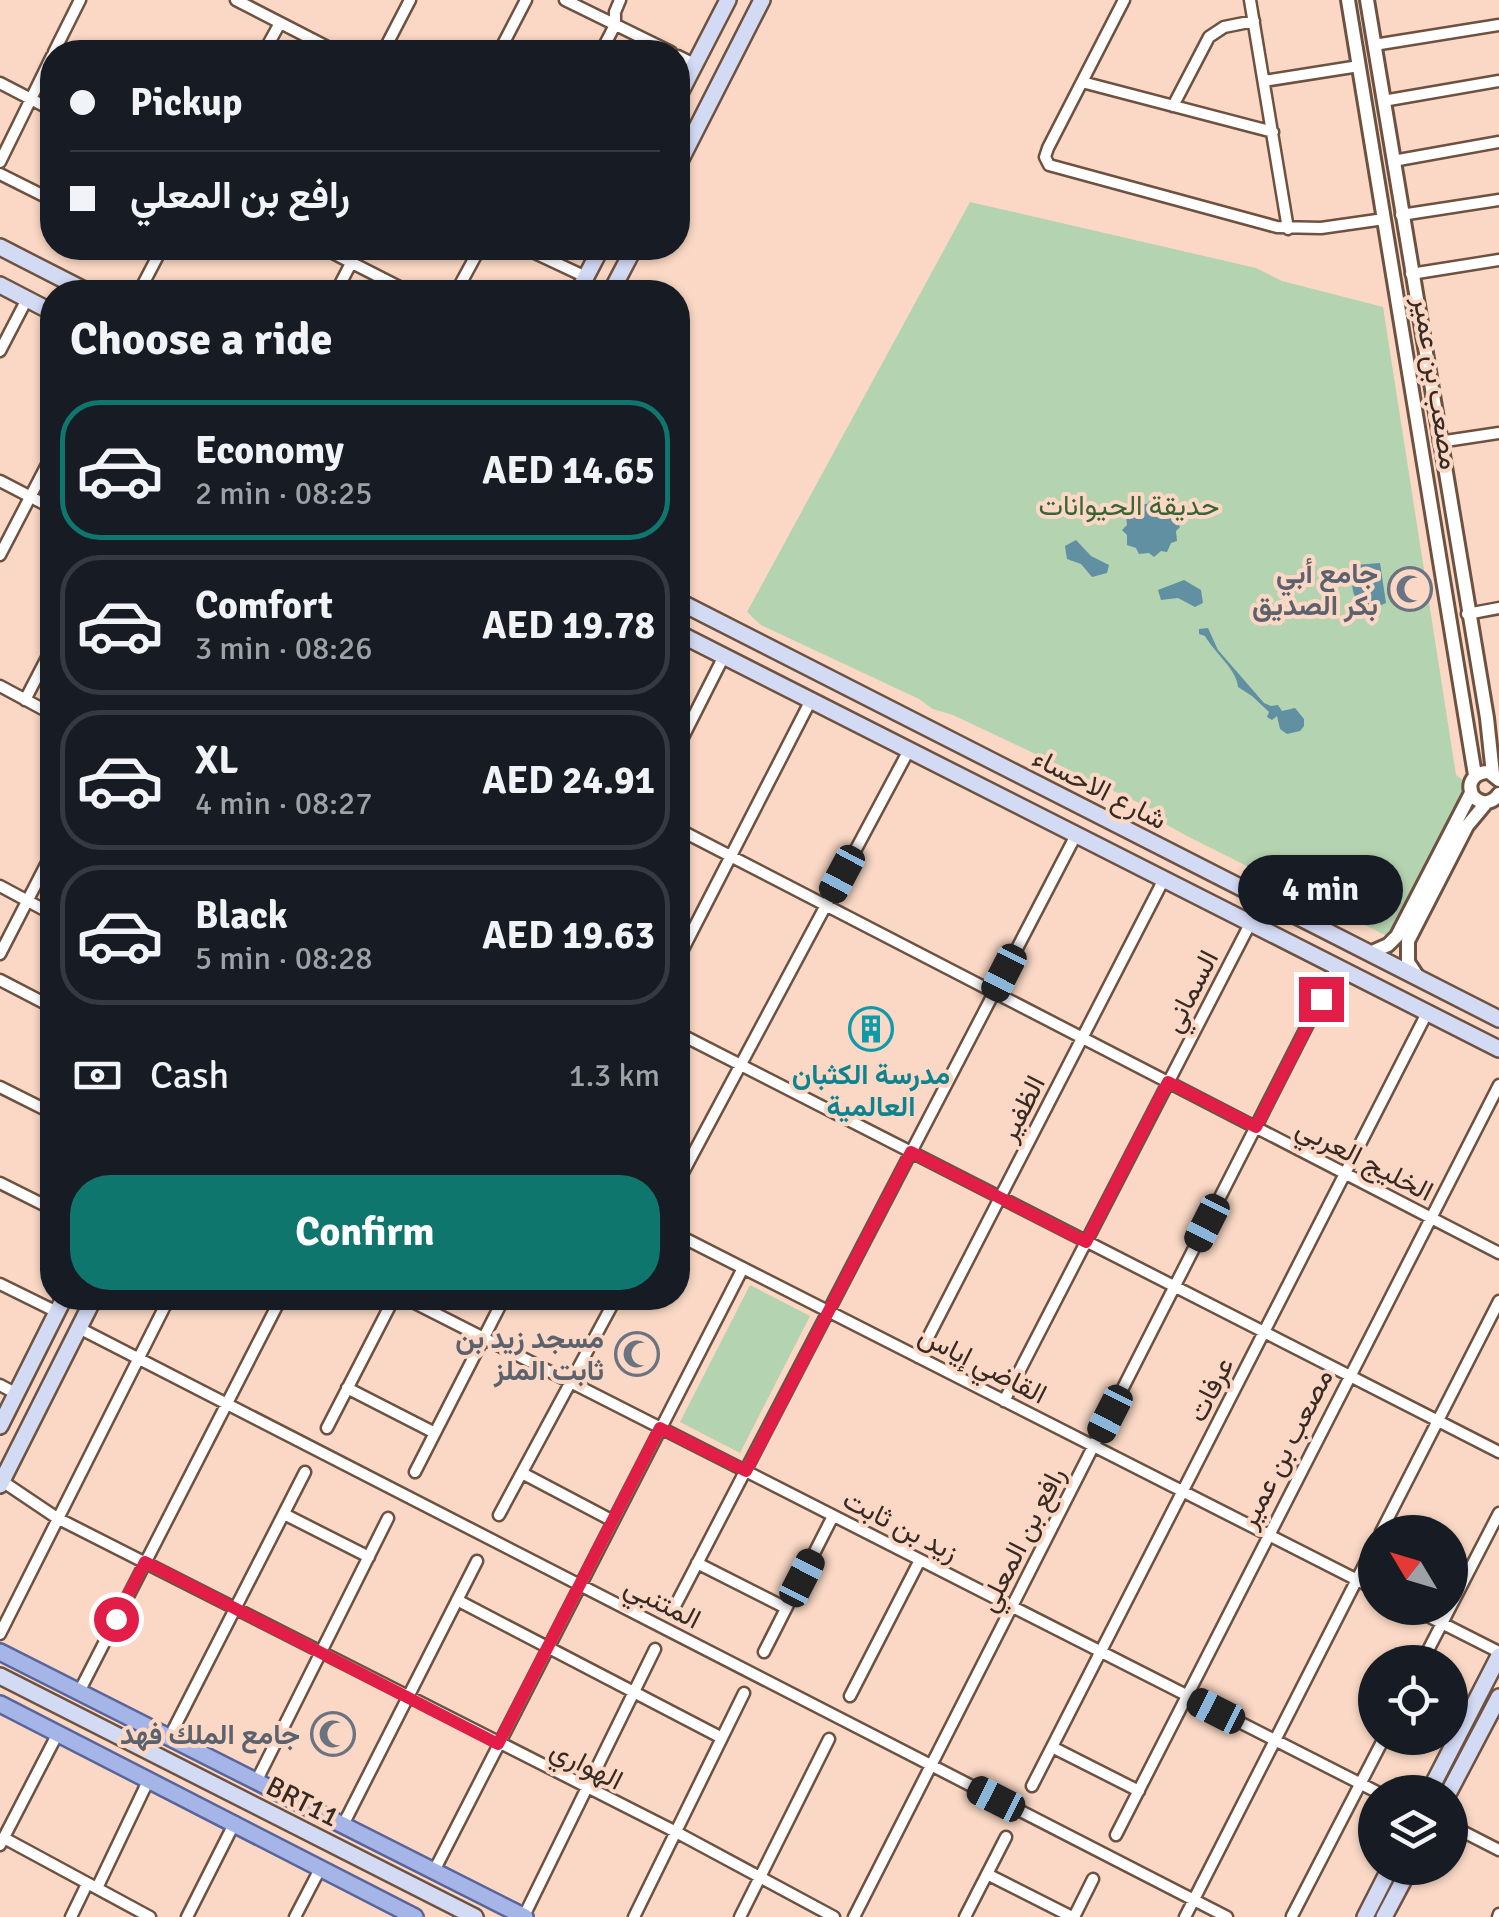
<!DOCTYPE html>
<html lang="en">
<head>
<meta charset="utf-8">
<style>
  body { margin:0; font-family:Signika,Vazirmatn,sans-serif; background:#20242c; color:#f1f3f6; height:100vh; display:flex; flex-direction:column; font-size:38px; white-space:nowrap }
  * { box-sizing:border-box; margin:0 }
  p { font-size:32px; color:#9ea1a6 }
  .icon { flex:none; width:55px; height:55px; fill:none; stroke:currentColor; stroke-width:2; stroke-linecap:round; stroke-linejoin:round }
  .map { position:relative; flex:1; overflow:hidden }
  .drawer { position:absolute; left:40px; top:280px; width:650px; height:1030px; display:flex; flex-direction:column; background:#171b24; border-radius:40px; box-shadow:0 2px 8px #0004 }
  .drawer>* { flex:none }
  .hud { position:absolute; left:40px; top:40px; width:650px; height:220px; border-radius:40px; box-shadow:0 2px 8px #0004; display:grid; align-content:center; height:220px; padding:0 30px; background:#171b24 }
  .needle { width:65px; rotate:308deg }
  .tools { position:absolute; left:1358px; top:1515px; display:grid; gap:20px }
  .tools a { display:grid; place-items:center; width:110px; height:110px; border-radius:50%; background:#171b24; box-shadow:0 2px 8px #0004; font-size:50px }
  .end { position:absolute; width:45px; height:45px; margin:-22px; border:12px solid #e11d48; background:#fff; box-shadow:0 0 0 5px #fff }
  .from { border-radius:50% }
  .bubble { position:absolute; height:70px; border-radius:35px; background:#171b24; box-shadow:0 2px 8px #0004; font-size:32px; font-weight:800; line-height:70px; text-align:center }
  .car { position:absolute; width:30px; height:60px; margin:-30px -15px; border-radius:12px; box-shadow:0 0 8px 2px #0007; background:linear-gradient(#222 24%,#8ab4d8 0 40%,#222 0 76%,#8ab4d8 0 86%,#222 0) }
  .hud b { display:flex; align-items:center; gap:35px; height:95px; font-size:38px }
  .hud b+b { border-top:2px solid #363941 }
  .hud i { width:25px; height:25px; background:#f1f3f6 }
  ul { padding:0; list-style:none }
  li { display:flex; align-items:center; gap:30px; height:140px; margin:0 20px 15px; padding:0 10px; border:5px solid #363941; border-radius:40px }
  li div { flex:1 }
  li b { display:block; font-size:38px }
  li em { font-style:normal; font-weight:800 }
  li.selected { border-color:#0f766e }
  li>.icon { width:90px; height:90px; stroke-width:1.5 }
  h2 { padding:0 30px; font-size:45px; line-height:120px }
  .pay { display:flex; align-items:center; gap:25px; height:110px; padding:0 30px; font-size:38px }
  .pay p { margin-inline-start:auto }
  .primary-button { display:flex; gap:20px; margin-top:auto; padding:20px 30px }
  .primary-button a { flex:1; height:115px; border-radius:40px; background:#0f766e; color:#fff; font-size:40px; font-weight:800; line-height:115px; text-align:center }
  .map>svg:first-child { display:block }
</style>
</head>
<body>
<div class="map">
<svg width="1499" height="1917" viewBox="0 0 1499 1917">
  <rect width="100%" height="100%" fill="#fad8c5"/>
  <path fill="#b4d3b0" d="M970,202L1256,268L1282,281L1383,307L1456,775L1467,783L1391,938L1187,836L1160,821L1156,811L953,715L933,709L919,699L761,625L747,612Z
    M750,1285L810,1316L740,1453L680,1422Z"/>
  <path fill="#6090a2" d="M1151,500L1157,504L1164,503L1169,511L1176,513L1174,519L1180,527L1176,531L1177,541L1171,543L1167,552L1161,551L1154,557L1149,553L1139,554L1136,548L1127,545V535L1122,530L1127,525L1126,515L1133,513L1137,504H1147Z
    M1076,540L1091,556L1109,565L1107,573L1092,577L1081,564L1067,559L1065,546Z
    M1380,563L1386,603L1372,609C1350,603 1350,585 1355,565Z
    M1184,580L1201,590L1203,603L1195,607L1178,598L1161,600L1158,590Z
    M1208,628L1218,650L1264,703L1271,706L1278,705L1282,711L1295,708L1304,719V726L1300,731L1287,734L1280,729L1277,716L1272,720L1267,717L1269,712L1252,696L1238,687C1237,670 1214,652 1205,636L1199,634V629Z"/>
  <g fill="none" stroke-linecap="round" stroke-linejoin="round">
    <g stroke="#6d5141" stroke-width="15">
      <path id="minor" d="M236,0L337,52
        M565,0L671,52
        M1124,0L1048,148L1045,157L1049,165L1277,227L1321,228L1384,219
        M1250,0L1288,229
        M1374,45L1499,25
        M54,52L80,0
        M264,52L280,23
        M383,52L410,0
        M499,52L526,0
        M601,52L615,25V12L620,0
        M678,56L694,64
        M1264,81L1359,66
        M1082,82L1273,132
        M0,83L52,110
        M1383,101L1499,81
        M1173,106L1209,37L1224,27L1254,21
        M1393,161L1499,142
        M0,162L52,56
        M0,174L52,200
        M1401,215L1499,200
        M323,248L409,292
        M524,248L586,277
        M1411,274L1499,260
        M139,292L162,248
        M336,292L359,248
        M456,292L480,248
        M0,351L27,299
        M1439,442L1499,433
        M0,481L52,508
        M0,555L52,455
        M1467,614L1499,608
        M0,686L52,714
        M25,700L52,648
        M678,747L724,656
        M678,829L1499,1253
        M0,886L52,914
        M0,954L52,853
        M678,959L811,700
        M0,980L52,1007
        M678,1033L1499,1452
        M0,1087L52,1113
        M678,1182L909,750
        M0,1183L52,1209
        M678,1235L1375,1589
        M0,1284L57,1312
        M405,1298L1377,1792
        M79,1328L1227,1917
        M918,1357L1164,879
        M0,1385L15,1393
        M347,1388L435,1433
        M1004,1401L1251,922
        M327,1428L394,1298
        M415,1472L504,1298
        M522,1473L613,1521
        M2,1481L57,1518L676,1832L834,1917
        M284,1514L369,1557
        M499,1515L616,1298
        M1381,1532L1499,1301
        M697,1563L786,1608
        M457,1600L722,1738
        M674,1608L1076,835
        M1412,1608L1499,1652
        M0,1634L169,1298
        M764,1652L833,1516
        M1422,1662L1499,1513
        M79,1692L281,1298
        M850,1696L920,1560
        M169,1738L305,1472
        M1052,1747L1139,1791
        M256,1782L388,1518
        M1032,1786L1427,1013
        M343,1825L477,1561
        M1450,1825L1499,1850
        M1116,1835L1499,1085
        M4,1838L150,1917
        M0,1845L58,1733
        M434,1871L743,1268
        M987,1874L1072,1917
        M97,1888L149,1779
        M524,1916L655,1649
        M1292,1916L1384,1738
        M71,1917L87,1884
        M187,1917L235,1822
        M295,1917L321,1867
        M634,1917L744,1693
        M740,1917L829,1739
        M854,1917L1337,967
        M965,1917L1006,1837
        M1074,1917L1093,1879
        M1185,1917L1375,1544
        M1498,1917L1499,1914"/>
    </g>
    <g stroke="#6d5141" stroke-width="18">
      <path id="tertiary" d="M1348,0L1475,775
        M1367,0L1487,718L1493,774
        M1499,780L1489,772C1474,772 1466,783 1473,796C1481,805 1492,804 1499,794
        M1370,953L1388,945L1397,936L1471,793
        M1418,977L1408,962V941L1467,826L1487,802"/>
    </g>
    <g stroke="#6d5141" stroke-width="20">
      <path id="secondary" d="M678,97L728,0
        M678,165L762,0
        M0,247L88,292
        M0,285L52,312
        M578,292L601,248
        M611,292L634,248
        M678,601L1499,1019
        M678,633L1499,1049
        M0,1426L64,1298
        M0,1485L94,1298
        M0,1676L475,1917
        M1429,1792L1499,1656
        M1449,1792L1499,1697
        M1365,1917L1390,1868
        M1384,1917L1410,1868"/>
    </g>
    <g stroke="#596499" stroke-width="20">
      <path id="primary" d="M0,1652L525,1917
        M0,1704L415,1917"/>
    </g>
    <use href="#minor" stroke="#fff" stroke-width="10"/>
    <use href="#tertiary" stroke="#fff" stroke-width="12"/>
    <use href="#secondary" stroke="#d3daf4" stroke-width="15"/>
    <use href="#primary" stroke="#a6b5e8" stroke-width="15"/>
  </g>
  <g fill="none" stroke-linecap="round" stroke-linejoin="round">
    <path stroke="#e11d48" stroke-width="12" d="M116,1619L145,1562L498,1744L660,1428L746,1471L911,1152L1086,1242L1168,1082L1256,1127L1321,999"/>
  </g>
  <defs>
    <g id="mosque-ring" transform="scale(2.25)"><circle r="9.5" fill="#fad8c5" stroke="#6b7280" stroke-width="1.5"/><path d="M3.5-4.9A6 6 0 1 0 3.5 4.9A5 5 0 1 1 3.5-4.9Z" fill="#6b7280"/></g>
    <g id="building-ring" transform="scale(2.25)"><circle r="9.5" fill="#fad8c5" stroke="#0f9aa8" stroke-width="1.5"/><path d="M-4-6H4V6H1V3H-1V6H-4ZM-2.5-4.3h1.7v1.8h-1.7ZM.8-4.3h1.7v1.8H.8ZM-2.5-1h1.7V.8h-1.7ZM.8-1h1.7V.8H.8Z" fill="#0f9aa8"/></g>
  </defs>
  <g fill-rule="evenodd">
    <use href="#mosque-ring" x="1410" y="589"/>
    <use href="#building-ring" x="871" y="1029"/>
    <use href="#mosque-ring" x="637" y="1354"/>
    <use href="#mosque-ring" x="333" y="1734"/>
  </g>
  <g text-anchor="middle" stroke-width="8" stroke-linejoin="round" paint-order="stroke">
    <g font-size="28" fill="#372a23" stroke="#fad8c5">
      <text transform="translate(1437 383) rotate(81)" y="10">مصعب بن عمير</text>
      <text transform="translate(1100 788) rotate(27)" y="10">شارع الاحساء</text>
      <text transform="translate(1190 991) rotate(-63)" y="10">السماني</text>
      <text transform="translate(1021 1108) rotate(-63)" y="10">الظفير</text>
      <text transform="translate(1365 1159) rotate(27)" y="10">الخليج العربي</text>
      <text transform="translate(983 1364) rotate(27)" y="10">القاضي إياس</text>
      <text transform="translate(1210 1389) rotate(-63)" y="10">عرفات</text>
      <text transform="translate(1285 1448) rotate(-63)" y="10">مصعب بن عمير</text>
      <text transform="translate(901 1525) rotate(27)" y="10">زيد بن ثابت</text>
      <text transform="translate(1021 1539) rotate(-63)" y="10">رافع بن المعلي</text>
      <text transform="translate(663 1602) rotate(27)" y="10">المتنبي</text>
      <text transform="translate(587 1764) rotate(27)" y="10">الهواري</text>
      <text transform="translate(303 1801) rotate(27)" y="10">BRT11</text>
    </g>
    <g font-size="28" fill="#396334" stroke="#fad8c5">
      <text x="1129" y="515">حديقة الحيوانات</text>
    </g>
    <g font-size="28" font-weight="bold" fill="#5b616d" stroke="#fad8c5" text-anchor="end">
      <text x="1378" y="583">جامع أبي<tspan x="1378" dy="32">بكر الصديق</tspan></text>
      <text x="604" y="1348">مسجد زيد بن<tspan x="604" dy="32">ثابت الملز</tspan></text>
      <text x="300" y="1744">جامع الملك فهد</text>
    </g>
    <g font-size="28" font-weight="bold" fill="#0d838f" stroke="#fad8c5">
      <text x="871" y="1084">مدرسة الكثبان<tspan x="871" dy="32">العالمية</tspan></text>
    </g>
  </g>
</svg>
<div class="tools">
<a><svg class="needle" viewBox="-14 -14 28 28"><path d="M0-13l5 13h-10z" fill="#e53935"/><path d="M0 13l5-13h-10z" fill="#9ea1a6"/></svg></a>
<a><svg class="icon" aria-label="locate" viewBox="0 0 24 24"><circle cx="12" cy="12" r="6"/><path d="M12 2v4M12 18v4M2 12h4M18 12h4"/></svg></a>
<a><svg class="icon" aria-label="layers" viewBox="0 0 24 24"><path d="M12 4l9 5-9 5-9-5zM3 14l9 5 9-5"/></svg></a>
</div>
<i class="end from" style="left:116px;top:1619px"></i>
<i class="end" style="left:1321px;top:999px"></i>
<div class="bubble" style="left:1238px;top:855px;width:165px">4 min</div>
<i class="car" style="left:842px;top:874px;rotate:208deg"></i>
<i class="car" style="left:1004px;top:973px;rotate:207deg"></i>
<i class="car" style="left:1207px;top:1223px;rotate:207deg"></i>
<i class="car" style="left:1110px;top:1414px;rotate:207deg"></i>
<i class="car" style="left:802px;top:1578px;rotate:27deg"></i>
<i class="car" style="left:1216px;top:1711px;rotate:297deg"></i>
<i class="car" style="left:996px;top:1799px;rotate:297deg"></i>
<div class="hud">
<b><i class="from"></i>Pickup</b>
<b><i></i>رافع بن المعلي</b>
</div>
<section class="drawer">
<h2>Choose a ride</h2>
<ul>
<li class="selected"><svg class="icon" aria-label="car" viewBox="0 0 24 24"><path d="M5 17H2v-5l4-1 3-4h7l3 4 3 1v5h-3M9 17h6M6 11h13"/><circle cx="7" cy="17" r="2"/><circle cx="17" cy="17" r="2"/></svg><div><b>Economy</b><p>2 min · 08:25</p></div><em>AED 14.65</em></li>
<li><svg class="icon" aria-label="car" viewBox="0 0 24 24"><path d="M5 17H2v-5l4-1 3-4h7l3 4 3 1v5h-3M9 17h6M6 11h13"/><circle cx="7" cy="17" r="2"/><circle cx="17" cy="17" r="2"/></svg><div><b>Comfort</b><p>3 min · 08:26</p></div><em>AED 19.78</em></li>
<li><svg class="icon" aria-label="car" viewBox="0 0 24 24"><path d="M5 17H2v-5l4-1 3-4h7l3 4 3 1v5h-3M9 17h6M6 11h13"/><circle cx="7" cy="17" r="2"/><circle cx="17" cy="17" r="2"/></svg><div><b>XL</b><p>4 min · 08:27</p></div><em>AED 24.91</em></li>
<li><svg class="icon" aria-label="car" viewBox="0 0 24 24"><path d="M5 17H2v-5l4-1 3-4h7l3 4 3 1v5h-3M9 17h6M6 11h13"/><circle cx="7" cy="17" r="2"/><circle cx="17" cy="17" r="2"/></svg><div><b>Black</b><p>5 min · 08:28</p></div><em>AED 19.63</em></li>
</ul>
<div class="pay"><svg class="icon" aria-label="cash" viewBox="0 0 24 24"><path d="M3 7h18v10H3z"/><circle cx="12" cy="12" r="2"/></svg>Cash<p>1.3 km</p></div>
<div class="primary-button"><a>Confirm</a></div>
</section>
</div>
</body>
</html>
